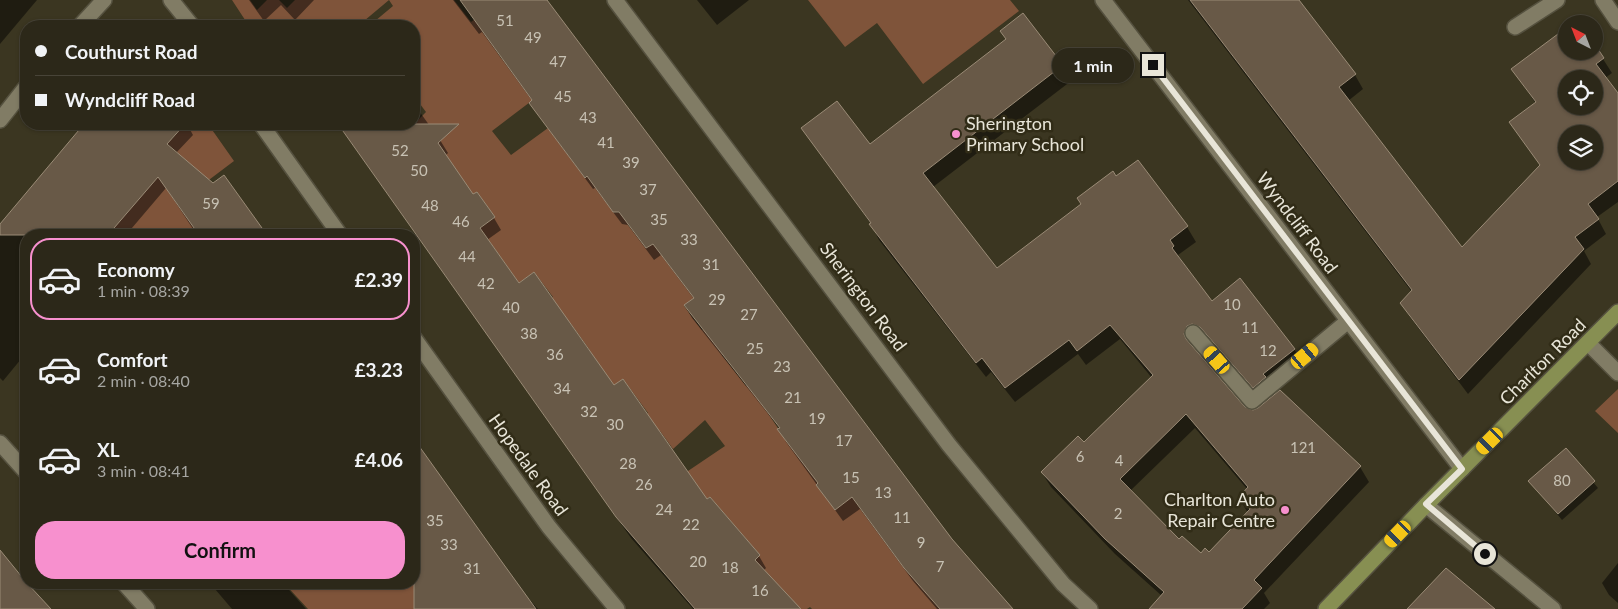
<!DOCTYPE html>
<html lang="en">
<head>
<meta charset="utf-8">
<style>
  body { margin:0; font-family:Lato,sans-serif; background:#343022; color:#f1f3f6; height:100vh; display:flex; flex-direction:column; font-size:19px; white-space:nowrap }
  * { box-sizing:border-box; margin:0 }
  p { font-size:16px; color:#a6a6a2 }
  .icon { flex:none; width:28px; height:28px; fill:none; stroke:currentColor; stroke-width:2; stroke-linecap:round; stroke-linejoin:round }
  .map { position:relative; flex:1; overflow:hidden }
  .drawer { position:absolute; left:20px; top:229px; width:400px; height:360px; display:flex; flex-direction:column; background:#2c2819; border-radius:20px; box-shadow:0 1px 4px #0004,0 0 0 1px #484438 }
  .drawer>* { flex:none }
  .banner { position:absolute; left:20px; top:20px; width:400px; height:110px; border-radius:20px; box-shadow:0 1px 4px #0004,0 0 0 1px #484438; display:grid; align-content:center; height:110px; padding:0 15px; background:#2c2819 }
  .needle { width:32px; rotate:318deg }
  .fabs { position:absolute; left:1558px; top:15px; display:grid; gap:10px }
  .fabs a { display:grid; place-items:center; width:45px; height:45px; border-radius:50%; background:#2c2819; box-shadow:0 1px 4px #0004,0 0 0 1px #484438; font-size:25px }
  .end { position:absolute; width:22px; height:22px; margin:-11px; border:6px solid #e8e5d8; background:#111; box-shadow:0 0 0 2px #111 }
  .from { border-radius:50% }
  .bubble { position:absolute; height:35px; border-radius:18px; background:#2c2819; box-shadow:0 1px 4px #0004,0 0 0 1px #484438; font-size:16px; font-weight:700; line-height:35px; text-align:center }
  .car { position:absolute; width:15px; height:30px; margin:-15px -8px; border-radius:6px; box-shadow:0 0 4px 1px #0007; background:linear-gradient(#f5c518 24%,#345 0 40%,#f5c518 0 76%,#345 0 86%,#f5c518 0) }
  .banner b { display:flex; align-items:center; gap:18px; height:48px; font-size:19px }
  .banner b+b { border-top:1px solid #484438 }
  .banner i { width:12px; height:12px; background:#f1f3f6 }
  ul { padding:9px 0 0; list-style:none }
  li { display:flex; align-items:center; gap:15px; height:82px; margin:0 10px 8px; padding:0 5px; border:2px solid transparent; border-radius:20px }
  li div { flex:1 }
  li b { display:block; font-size:19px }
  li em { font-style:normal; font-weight:700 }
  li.selected { border-color:#f790ce }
  li>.icon { width:45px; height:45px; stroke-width:1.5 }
  .button { display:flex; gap:10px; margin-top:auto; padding:10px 15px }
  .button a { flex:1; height:58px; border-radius:20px; background:#f790ce; color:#111; font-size:20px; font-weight:700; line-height:58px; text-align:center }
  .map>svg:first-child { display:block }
</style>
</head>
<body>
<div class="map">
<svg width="1618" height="609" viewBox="0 0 1618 609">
  <rect width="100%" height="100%" fill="#3b3621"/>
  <path fill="#7f543a" d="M232,0H250L257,10L267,0H279L287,8L295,0H454L471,22L486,11L493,46L501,58L546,90L492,131L511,155L548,128L585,177L598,169L613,212L639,215L628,225L646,248L653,244L699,294L684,306L702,330L718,319L736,343L722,355L746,386L760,375L761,403L790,446L805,435L908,572L940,609H812L810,607L807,609H785L731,581L760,555L710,497L706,499L685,473L725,446L705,420L673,449L660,431L627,453L617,436L648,413L623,379L592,401L589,349L571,324L547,302L553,297L534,272L519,283L480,228L495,217L477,192L462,202L407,126L414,124L426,112L414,96V26H369L393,6L389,0L358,26H249Z
    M808,0H1010L1019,11L923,84L877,23L845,47Z
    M145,124H156L172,139L185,124H208L234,161L177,204L198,233L195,235H98L147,188L178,153Z
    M1618,389V433L1595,411Z
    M443,558L431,609H308L284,583L414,582Z"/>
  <path fill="#0007" fill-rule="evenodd" d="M0,0H37L0,44Z
    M249,0H314L295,20L281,5L264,21Z
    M453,0H545L951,540L1011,609H937L913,581L860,509L843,521L786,442L780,429L692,318L685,306L694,299L661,255L654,260L628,225L622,224L595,188L593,189L538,115L531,103L533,102L482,32L479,34Z
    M697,0H749L717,25Z
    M1188,0H1272L1306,11L1355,75L1363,89L1348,101L1462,249L1541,166L1511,123L1536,104L1513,69L1566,30V51H1594V46L1603,59L1612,73L1605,78L1618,95V202L1597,217L1606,234L1584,251L1591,264L1468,394L1410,317L1402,303L1412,292ZM1566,79H1594V106H1566ZM1566,134H1594V161H1566Z
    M1023,15L1071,81L933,187L996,270L1137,161L1187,227L1196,242L1178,255L1212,303L1294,349L1303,364L1262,402L1195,341L1192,348L1245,409L1253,412L1258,410L1280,391L1360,467L1369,482L1264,593L1270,603L1264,609H1168L1162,596L1115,554L1051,487L1042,473L1084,444L1152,378L1120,339L1086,365L1078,354L1015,402L991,372L986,377L879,240L871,224L803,128L870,146L1007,40ZM1195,428L1247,489L1239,498L1248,513L1209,554L1201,555L1179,541L1130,491Z
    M414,104L440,140L448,153L445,156L473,196L494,218L501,230L487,240L519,284L614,387L707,500L759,556L766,568L763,571L800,609H693L631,538L338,124H414Z
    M85,124H187L193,135L176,153L266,235H197L166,188L126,235H26V353L3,381L0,378V225Z
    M414,441L518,587L538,609H431L412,582H414Z
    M1566,450L1598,488L1562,520L1530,481Z
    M1618,563V603L1609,595L1602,583Z
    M209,582H282L306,609H232Z"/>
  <path fill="#685947" stroke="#9a8b76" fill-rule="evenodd" d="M460,0H547L952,539L1013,609H940L904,568L852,497L835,510L816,485L818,483L777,429L780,428L684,305L694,298L653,244L646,248L619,212H613L587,176L585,178L529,103L532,100Z
    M1190,0H1299L1356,74L1339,87L1462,247L1540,165L1509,122L1536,102L1511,69L1566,28V51H1594V43L1604,58L1596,64L1618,93V181L1588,204L1599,219L1575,237L1584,249L1459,380L1400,303L1412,290ZM1566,79H1594V106H1566ZM1566,134H1594V161H1566Z
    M1023,13L1063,65L923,173L997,268L1081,204L1077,198L1113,171L1116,176L1138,160L1188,226L1170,240L1174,246L1172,248L1212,301L1240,278L1295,349L1263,374L1266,377L1253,388L1200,327L1192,324L1187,326L1184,334L1186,339L1245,407L1253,410L1258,408L1280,390L1361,466L1254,580L1262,588L1242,609H1149L1164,592L1105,539L1041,472L1078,436L1084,442L1153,375L1110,325L1077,351L1069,340L1005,388L982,358L976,363L869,224L871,223L801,128L837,101L870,144L1006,39L1000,31ZM1186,414L1248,487L1238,498L1250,509L1209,552L1205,548L1201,553L1182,536L1179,539L1120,479Z
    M84,124H185L167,144L213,183L224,175L267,235H199L158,177L108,235H0V224Z
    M338,124H459L438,143L473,194L477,192L495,217L480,228L519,283L534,272L614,385L623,379L707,499L710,497L760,555L755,560L801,609H695L616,517Z
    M414,439L502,562L536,609H414Z
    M1566,448L1595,481L1558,514L1528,481Z
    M0,550L26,582L51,609H0Z
    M1446,568L1495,609H1407Z"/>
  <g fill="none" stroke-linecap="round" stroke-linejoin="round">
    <g stroke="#55513f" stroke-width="18">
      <path id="minor" d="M171,0L192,26
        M615,0L949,445L1063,584L1090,609
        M1103,0L1462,469
        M1603,0L1618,22
        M80,26L104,0
        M1515,27L1557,0
        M0,120L26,87
        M261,124L340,235
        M1193,333L1252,401L1348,321
        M414,338L549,527L617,609
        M1588,343L1618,373
        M0,443L26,472
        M1426,505L1553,609
        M123,582L147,609"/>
    </g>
    <g stroke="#55513f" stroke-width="18">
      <path id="major" d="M1326,609L1426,505L1618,312"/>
    </g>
    <use href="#minor" stroke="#817c65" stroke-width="15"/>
    <use href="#major" stroke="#878f52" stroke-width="15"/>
  </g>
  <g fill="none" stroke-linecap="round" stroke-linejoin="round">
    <path stroke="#e8e5d8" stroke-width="6" d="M1153,65L1462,469L1426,504L1485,554"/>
  </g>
  <g fill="#f790ce" stroke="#312c17" stroke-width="2">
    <circle cx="956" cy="134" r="5"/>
    <circle cx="1285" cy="510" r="5"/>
  </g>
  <g text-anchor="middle" stroke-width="5" stroke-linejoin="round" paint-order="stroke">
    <g font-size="15" fill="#c8c2b4">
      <text x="505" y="26">51</text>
      <text x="533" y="43">49</text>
      <text x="558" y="67">47</text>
      <text x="563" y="102">45</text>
      <text x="588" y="123">43</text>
      <text x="606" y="148">41</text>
      <text x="400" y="156">52</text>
      <text x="631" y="168">39</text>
      <text x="419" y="176">50</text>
      <text x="648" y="195">37</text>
      <text x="211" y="209">59</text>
      <text x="430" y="211">48</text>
      <text x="659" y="225">35</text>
      <text x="461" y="227">46</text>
      <text x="689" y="245">33</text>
      <text x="467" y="262">44</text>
      <text x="711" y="270">31</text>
      <text x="486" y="289">42</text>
      <text x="717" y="305">29</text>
      <text x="1232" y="310">10</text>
      <text x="511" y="313">40</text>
      <text x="749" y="320">27</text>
      <text x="1250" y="333">11</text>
      <text x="529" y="339">38</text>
      <text x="755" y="354">25</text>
      <text x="1268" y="356">12</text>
      <text x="555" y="360">36</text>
      <text x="782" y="372">23</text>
      <text x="562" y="394">34</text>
      <text x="793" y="403">21</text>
      <text x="589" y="417">32</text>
      <text x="817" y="424">19</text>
      <text x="615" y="430">30</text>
      <text x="844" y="446">17</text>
      <text x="1303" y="453">121</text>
      <text x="1080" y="462">6</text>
      <text x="1119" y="466">4</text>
      <text x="628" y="469">28</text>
      <text x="851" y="483">15</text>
      <text x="1562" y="486">80</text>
      <text x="644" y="490">26</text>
      <text x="883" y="498">13</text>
      <text x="664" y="515">24</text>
      <text x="1118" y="519">2</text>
      <text x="902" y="523">11</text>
      <text x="435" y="526">35</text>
      <text x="691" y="530">22</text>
      <text x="921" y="548">9</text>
      <text x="449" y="550">33</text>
      <text x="698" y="567">20</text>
      <text x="940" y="572">7</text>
      <text x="730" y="573">18</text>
      <text x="472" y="574">31</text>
      <text x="760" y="596">16</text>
    </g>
    <g font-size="18" fill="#e8e5d8" stroke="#312c17" text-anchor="start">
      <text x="966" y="130">Sherington<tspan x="966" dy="21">Primary School</tspan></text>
      <text x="1275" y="506" text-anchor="end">Charlton Auto<tspan x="1275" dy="21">Repair Centre</tspan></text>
    </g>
    <g font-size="18" fill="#e8e5d8" stroke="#312c17">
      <text transform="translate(1297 223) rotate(53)" y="6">Wyndcliff Road</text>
      <text transform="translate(863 297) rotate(53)" y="6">Sherington Road</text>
      <text transform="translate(1543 362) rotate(-45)" y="6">Charlton Road</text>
      <text transform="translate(528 465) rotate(54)" y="6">Hopedale Road</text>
    </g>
  </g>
</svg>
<div class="fabs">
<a><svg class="needle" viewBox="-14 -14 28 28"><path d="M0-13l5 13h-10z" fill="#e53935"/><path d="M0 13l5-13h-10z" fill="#a6a6a2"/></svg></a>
<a><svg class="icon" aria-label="locate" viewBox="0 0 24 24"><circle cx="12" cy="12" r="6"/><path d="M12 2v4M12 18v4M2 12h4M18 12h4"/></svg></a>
<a><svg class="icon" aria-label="layers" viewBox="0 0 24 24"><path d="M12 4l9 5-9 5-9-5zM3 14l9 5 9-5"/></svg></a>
</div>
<i class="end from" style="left:1485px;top:554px"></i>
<i class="end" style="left:1153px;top:65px"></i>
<div class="bubble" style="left:1052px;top:48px;width:82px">1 min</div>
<i class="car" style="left:1305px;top:356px;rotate:50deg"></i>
<i class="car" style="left:1217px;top:360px;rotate:319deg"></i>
<i class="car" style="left:1490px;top:441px;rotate:225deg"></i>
<i class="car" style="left:1398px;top:534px;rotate:224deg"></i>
<div class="banner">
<b><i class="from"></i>Couthurst Road</b>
<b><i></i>Wyndcliff Road</b>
</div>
<section class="drawer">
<ul>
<li class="selected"><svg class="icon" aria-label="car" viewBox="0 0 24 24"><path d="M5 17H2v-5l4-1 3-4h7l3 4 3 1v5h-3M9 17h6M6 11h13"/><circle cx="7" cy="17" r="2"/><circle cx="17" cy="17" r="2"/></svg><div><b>Economy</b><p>1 min · 08:39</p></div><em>£2.39</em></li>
<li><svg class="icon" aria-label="car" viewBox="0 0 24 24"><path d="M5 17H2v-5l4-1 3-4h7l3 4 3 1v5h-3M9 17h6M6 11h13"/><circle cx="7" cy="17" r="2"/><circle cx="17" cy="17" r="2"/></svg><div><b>Comfort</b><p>2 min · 08:40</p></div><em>£3.23</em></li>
<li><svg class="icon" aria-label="car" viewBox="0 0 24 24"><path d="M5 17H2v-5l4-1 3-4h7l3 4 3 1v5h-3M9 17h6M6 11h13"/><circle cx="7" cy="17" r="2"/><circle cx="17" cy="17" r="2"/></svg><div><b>XL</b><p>3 min · 08:41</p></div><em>£4.06</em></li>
</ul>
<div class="button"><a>Confirm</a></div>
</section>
</div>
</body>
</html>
